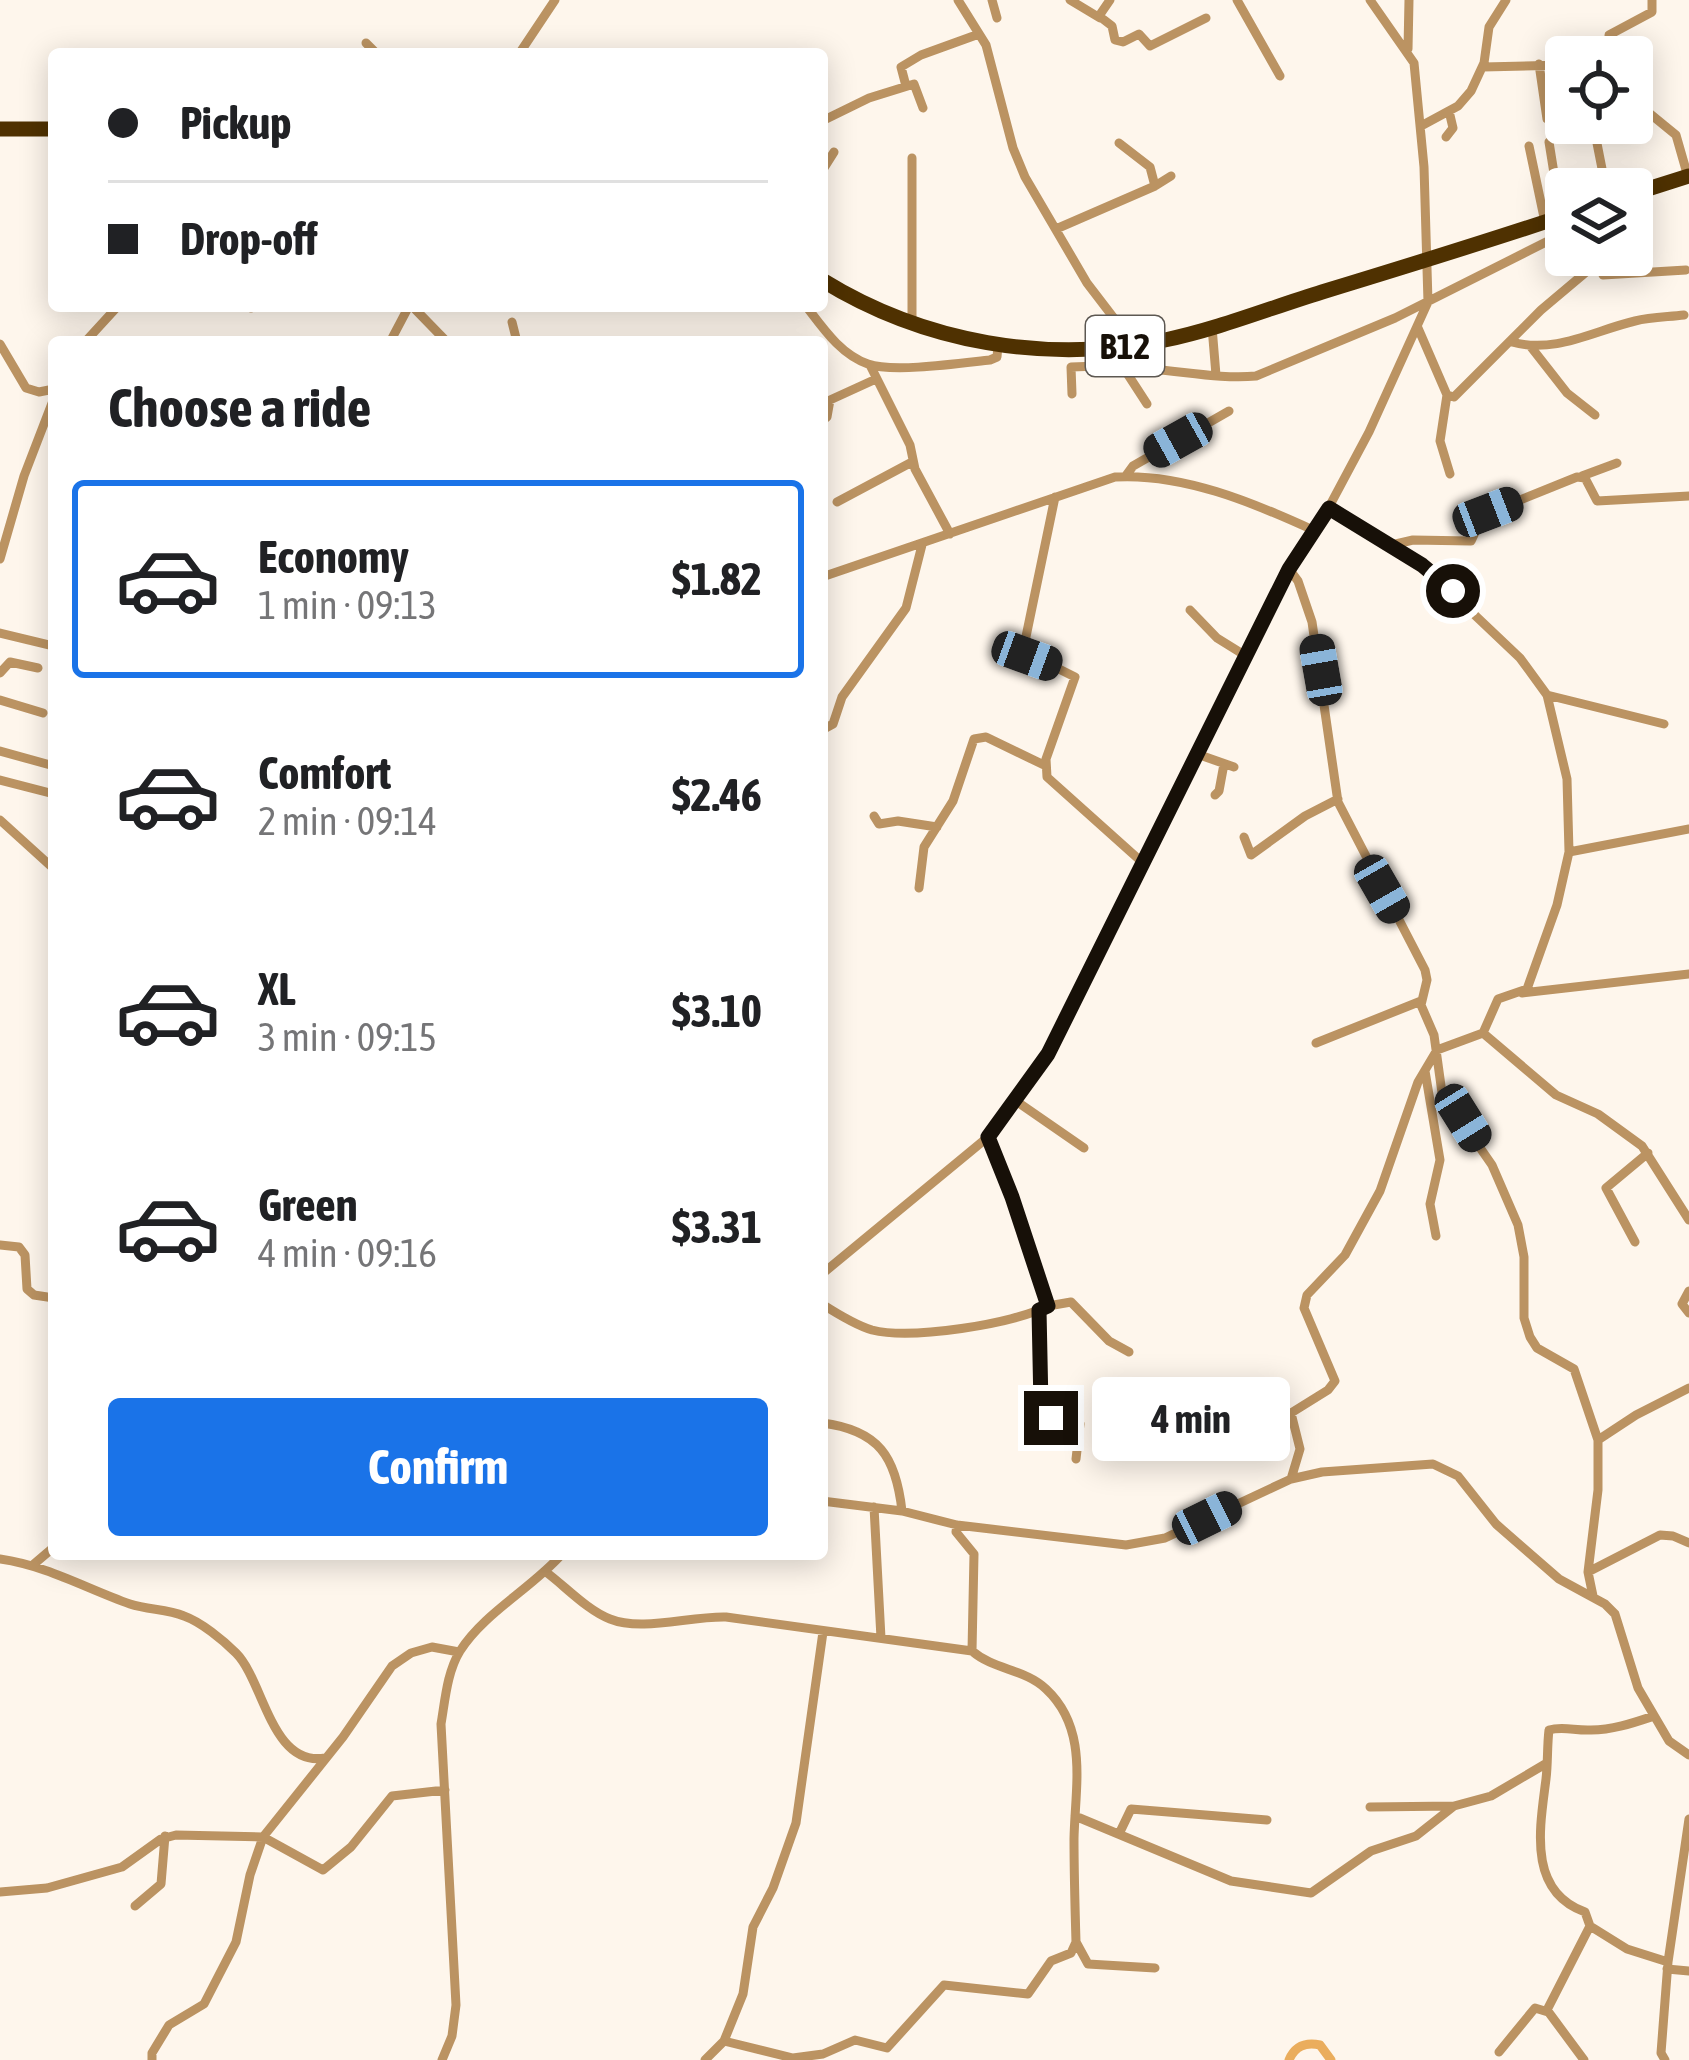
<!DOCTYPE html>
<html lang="en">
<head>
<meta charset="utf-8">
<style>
  body { margin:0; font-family:"Asap Condensed",sans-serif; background:#f2f2f2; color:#202124; height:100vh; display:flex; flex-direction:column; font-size:45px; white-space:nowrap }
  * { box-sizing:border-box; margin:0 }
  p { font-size:39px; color:#757577 }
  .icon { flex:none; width:66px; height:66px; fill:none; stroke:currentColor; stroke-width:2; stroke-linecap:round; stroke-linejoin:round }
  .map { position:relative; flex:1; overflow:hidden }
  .drawer { position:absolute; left:48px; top:336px; width:780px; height:1224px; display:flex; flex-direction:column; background:#fff; border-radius:12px; box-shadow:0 6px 30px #0003 }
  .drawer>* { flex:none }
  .guide { position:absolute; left:48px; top:48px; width:780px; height:264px; border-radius:12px; box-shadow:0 6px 30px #0003; display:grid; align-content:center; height:264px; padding:0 60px; background:#fff }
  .fabs { position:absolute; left:1545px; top:36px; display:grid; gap:24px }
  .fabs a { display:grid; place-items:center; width:108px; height:108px; border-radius:12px; background:#fff; box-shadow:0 6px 30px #0003; font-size:60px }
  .end { position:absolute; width:54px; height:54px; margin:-27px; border:15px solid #171008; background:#fff; box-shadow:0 0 0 6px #fff }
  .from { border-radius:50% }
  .bubble { position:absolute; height:84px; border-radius:12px; background:#fff; box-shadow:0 6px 30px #0003; font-size:39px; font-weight:700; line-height:84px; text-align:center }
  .car { position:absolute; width:36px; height:72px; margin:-36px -18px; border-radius:15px; box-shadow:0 0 9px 3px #0007; background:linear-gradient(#222 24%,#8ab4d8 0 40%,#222 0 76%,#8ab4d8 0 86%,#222 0) }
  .guide b { display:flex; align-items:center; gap:42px; height:114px; font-size:45px }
  .guide b+b { border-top:3px solid #e0e0e0 }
  .guide i { width:30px; height:30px; background:#202124 }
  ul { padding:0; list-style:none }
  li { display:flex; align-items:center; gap:36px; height:198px; margin:0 24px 18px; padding:0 36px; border:6px solid transparent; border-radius:12px }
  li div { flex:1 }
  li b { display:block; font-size:45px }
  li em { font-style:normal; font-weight:700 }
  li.current { border-color:#1a73e8 }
  li>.icon { width:108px; height:108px; stroke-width:1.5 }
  h2 { padding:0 60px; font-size:54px; line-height:144px }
  .primary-button { display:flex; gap:24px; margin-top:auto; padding:24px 60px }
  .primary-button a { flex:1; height:138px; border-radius:12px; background:#1a73e8; color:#fff; font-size:48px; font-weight:700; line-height:138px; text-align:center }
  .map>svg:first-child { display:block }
</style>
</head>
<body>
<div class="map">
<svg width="1689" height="2060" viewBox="0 0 1689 2060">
  <rect width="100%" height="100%" fill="#fef6ec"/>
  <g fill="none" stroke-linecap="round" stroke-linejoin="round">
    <path stroke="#eaad5d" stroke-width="9" d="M1289,2060C1295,2046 1305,2042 1320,2045L1331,2060"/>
    <path stroke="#bb9362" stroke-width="9" d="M958,0L986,45L1013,148L1025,177L1087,283L1123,330L1127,346
      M992,0L997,18
      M1070,0L1100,18
      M1110,0L1099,16L1112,26L1115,40L1123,42L1139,34L1150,46L1206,18
      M1237,0L1280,76
      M366,43L377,54
      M1408,49L1409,0
      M519,54L555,0
      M706,54H715
      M1610,57L1609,35L1652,12V0
      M1539,64L1547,119
      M1483,67L1566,65
      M906,86L901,67L921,55L979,34
      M1632,99L1676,135L1688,177
      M822,121L869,98L914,84L923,108
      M1593,123L1606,189
      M1421,126L1458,106L1471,91L1484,63L1489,27L1506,0
      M1446,137L1453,128L1449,111
      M1549,142L1561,217
      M1529,146L1545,222
      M822,171L834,152
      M1155,186L1171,176
      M1056,229L1155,186L1150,167L1119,143
      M249,306L251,308
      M412,306L447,342
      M806,306C823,328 840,354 868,364C893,373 962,363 990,360L997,357L998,345
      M512,322L517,342
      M912,324V158
      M1212,327L1216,375
      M1418,328L1447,395L1454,397L1541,310L1598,262L1603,275L1686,270
      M85,342L118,306
      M390,342L409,306
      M1512,342C1555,354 1593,331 1635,321C1651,317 1668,317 1684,315
      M0,344L26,388L39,392L54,389
      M1531,347L1567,393L1595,415
      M870,365L910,445L915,469L950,534
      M1072,394L1071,367L1099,366
      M1447,395L1440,441L1450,474
      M1147,404L1110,347V354L1100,369H1101L1127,368C1170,368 1216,380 1256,376L1395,318L1566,232
      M822,421L827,417L830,400L876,379
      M1582,476L1617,463
      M1125,477L1133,466L1229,411
      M1055,497L1023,651L1075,677L1046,759L1047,777L1143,863
      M837,502L912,462
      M1329,507L1422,565L1520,658L1547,695L1567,779L1569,852L1557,905L1527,989L1498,999L1483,1033
      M1387,546L1413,540L1471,541L1483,515L1577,477L1585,478L1597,501L1689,496
      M0,559L24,476L54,398
      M1289,569L1298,581L1312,622L1338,802L1425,970L1427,980L1421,1005L1434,1035L1442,1093L1492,1165L1518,1225L1524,1257V1318L1530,1337L1537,1348L1574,1369L1598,1440V1490L1588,1572L1593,1596
      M822,577L1115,477C1182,473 1252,502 1313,530
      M1190,610L1217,638L1246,656
      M0,633L54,646
      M0,673L10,662L38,668
      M1547,695L1664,724
      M0,700L43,713
      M822,730L833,724L842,697L906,608L922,545
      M0,751L54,766
      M1197,754L1234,767
      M0,780L54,794
      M1215,795L1219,791L1224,764
      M874,816L879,824L898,821L937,827
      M0,820L54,869
      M1244,837L1251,855L1305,816L1338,799
      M1569,852L1689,829
      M919,888L924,847L953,801L974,739L986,737L1044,765
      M1522,993L1689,974
      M1316,1043L1421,1001
      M1425,1071L1440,1160L1430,1204L1436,1236
      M1016,1101L1084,1148
      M1635,1242L1606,1188L1648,1153
      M0,1245L19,1247L25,1255L27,1289L34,1295L54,1298
      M822,1274L988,1137L1048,1053L1289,569L1329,507L1369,432L1428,302L1424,167L1414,63L1370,0
      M1689,1291L1682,1304L1689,1313
      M822,1304C836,1313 855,1325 872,1330C912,1340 1012,1324 1048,1306L1012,1197L988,1137
      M1048,1306L1071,1302L1109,1341L1129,1352
      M1039,1310L1041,1405L1045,1415L1080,1424L1076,1459
      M822,1423C879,1430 896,1457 902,1511
      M1598,1440L1636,1415L1689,1388
      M1291,1479L1300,1449L1291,1413L1328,1390L1335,1381L1304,1308L1307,1295L1345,1255L1380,1191L1418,1082L1437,1050L1483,1033L1556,1095L1598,1114L1642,1146L1689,1220
      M822,1501L902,1511L957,1525L1126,1545L1165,1538L1291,1479L1322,1472L1433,1464L1458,1476L1496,1524L1559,1579L1605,1604L1615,1614L1638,1688L1669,1741L1689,1755
      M874,1507L881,1638
      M957,1525L956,1532L974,1554L972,1651
      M0,1559C48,1566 85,1588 130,1604C148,1610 167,1609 184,1616C201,1622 223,1640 236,1653C264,1681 271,1767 325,1758
      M34,1564L54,1547
      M546,1572C566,1587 587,1610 610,1619C642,1632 689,1616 726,1617L972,1651C994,1670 1025,1669 1046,1689C1089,1729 1075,1787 1074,1839C1074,1873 1075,1908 1076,1942L1071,1953L1051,1961L1028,1994L944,1985L887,2048L855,2040L823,2054L793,2058L724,2041
      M1588,1572L1660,1535L1673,1536L1689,1543
      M1370,1807L1454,1806
      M1075,1816L1231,1881L1311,1893L1371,1851L1416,1836L1454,1806L1491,1796L1547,1763
      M1119,1834L1131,1809L1267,1820
      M0,1892L47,1888L122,1867L161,1839L176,1835L263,1837L323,1870L351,1847L392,1796L445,1790
      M135,1906L161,1884L165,1836
      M1590,1926L1627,1949L1668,1962
      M1076,1942L1088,1964L1155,1968
      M1667,1969L1689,1971
      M1499,2052L1535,2008L1548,2012
      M152,2060V2053L169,2025L204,2004L236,1942L250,1875L263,1837L343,1737L392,1666L411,1653L432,1647L459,1652
      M442,2060L452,2036L456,2005L441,1724C445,1701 447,1672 460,1651C484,1613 532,1588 562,1554
      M705,2060L724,2041L743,1994L753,1927L773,1888L796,1823L823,1632
      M1584,2060L1547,2010L1590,1926L1585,1912C1527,1891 1540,1827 1546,1779C1548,1763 1547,1746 1549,1730C1563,1726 1576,1731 1591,1730C1613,1730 1633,1723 1654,1716
      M1665,2060L1661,2053L1668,1962L1689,1819"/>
    <path stroke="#4f3101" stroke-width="15" d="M0,129H54
      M1632,194L1689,176
      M822,280C924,343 1046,364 1165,340C1218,329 1270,308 1322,292C1404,267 1485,242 1566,215"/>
  </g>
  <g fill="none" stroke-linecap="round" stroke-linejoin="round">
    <path stroke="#171008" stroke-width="15" d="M1051,1418L1045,1415L1041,1406L1039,1310L1048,1306L1012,1197L988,1137L1048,1054L1289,569L1329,508L1422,565L1453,591"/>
  </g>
  <g text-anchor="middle" stroke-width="12" stroke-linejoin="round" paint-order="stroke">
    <rect fill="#fff" stroke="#5d5852" stroke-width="3" x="1086" y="316" width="78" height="60" rx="9"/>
    <g font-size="36" font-weight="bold" fill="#171008">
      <text x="1125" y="359">B12</text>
    </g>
  </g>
</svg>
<div class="fabs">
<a><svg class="icon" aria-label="locate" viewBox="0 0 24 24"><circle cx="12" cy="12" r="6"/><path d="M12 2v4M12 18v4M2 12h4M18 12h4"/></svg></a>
<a><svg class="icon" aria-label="layers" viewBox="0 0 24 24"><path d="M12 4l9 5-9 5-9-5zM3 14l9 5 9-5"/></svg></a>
</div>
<i class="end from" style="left:1453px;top:591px"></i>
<i class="end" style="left:1051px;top:1418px"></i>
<div class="bubble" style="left:1092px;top:1377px;width:198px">4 min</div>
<i class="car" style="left:1178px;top:440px;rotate:241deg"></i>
<i class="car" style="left:1488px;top:512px;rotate:69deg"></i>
<i class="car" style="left:1027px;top:656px;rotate:110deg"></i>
<i class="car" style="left:1321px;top:670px;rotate:350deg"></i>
<i class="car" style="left:1382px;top:889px;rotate:150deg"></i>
<i class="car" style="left:1463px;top:1118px;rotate:148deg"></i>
<i class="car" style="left:1207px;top:1518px;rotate:64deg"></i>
<div class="guide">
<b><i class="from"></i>Pickup</b>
<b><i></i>Drop-off</b>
</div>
<section class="drawer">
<h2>Choose a ride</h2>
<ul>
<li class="current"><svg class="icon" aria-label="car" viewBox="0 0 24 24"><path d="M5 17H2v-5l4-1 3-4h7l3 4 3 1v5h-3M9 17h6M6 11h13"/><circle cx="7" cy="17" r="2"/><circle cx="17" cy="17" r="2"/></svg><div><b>Economy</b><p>1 min · 09:13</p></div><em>$1.82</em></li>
<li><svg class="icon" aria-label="car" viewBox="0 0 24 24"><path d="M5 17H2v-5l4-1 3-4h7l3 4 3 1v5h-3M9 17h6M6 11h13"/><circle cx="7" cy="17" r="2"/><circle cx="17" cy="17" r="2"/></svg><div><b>Comfort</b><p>2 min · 09:14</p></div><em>$2.46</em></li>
<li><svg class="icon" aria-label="car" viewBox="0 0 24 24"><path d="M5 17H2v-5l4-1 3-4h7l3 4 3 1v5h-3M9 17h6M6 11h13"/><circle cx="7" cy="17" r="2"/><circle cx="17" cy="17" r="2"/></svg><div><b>XL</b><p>3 min · 09:15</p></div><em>$3.10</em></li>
<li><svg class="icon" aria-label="car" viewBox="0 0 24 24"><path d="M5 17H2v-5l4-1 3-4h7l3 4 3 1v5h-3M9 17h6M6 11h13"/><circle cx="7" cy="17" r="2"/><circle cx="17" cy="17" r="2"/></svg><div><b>Green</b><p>4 min · 09:16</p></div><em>$3.31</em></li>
</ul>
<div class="primary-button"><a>Confirm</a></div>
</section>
</div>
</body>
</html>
